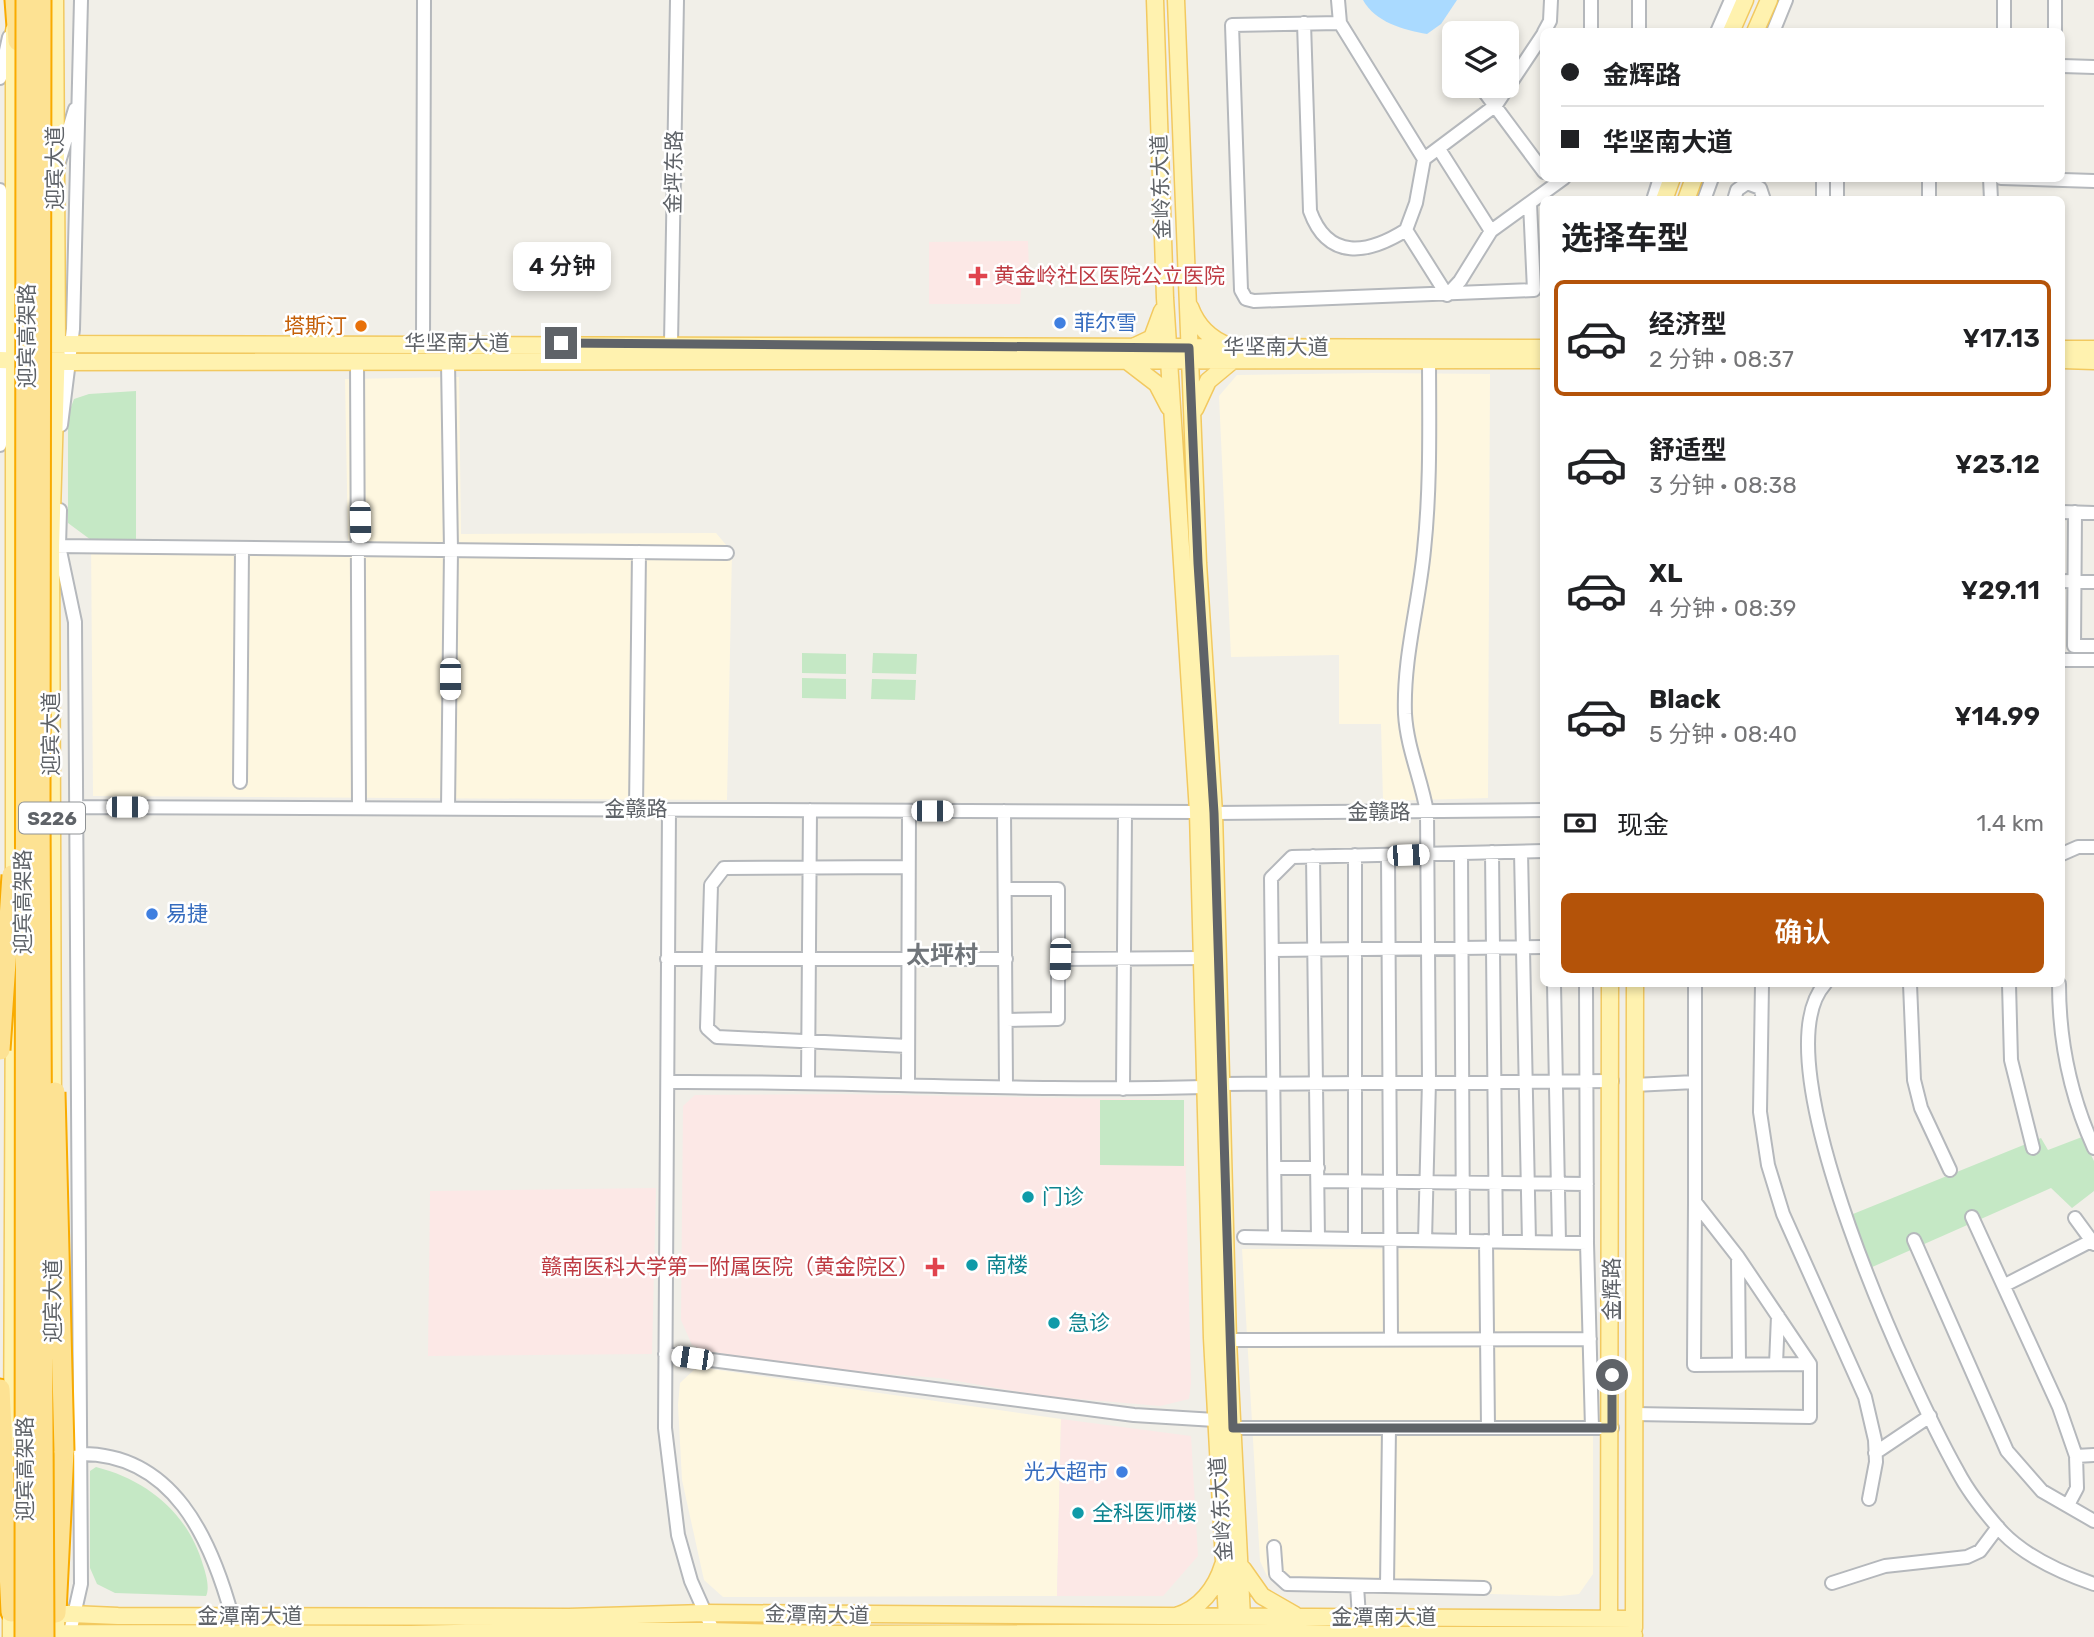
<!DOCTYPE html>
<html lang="zh">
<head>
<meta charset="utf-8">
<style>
  body { margin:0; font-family:Rubik,"Noto Sans SC",sans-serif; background:#f6f6f6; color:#202124; height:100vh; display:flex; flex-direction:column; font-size:26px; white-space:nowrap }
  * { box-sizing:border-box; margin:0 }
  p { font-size:23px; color:#757577 }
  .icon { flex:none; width:38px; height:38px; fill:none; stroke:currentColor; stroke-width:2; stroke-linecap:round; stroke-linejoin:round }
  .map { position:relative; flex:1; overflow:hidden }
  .panel { position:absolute; left:1540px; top:196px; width:525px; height:791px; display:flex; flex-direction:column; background:#fff; border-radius:10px; box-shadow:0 4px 10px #0003 }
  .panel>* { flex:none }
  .top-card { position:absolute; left:1540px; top:28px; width:525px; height:154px; border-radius:10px; box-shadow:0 4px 10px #0003; display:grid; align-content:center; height:154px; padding:0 21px; background:#fff }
  .buttons { position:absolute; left:1442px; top:21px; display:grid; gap:14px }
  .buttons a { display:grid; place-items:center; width:77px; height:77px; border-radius:10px; background:#fff; box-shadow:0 4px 10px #0003; font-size:35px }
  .end { position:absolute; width:32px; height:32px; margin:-16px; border:9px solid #5f6368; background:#fff; box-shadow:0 0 0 4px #fff }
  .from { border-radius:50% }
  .bubble { position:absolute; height:49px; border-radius:10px; background:#fff; box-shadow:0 4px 10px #0003; font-size:23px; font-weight:600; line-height:49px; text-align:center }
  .car { position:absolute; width:21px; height:42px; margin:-21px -10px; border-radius:9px; box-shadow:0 0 5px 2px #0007; background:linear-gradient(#fff 24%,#345 0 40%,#fff 0 76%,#345 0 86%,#fff 0) }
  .top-card b { display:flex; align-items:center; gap:24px; height:66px; font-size:26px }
  .top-card b+b { border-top:2px solid #e0e0e0 }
  .top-card i { width:18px; height:18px; background:#202124 }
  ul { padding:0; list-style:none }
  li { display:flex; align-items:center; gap:21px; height:116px; margin:0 14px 10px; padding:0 7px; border:4px solid transparent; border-radius:10px }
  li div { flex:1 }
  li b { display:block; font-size:26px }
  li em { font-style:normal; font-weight:600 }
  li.current { border-color:#b45309 }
  li>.icon { width:63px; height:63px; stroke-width:1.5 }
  h2 { padding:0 21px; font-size:32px; line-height:84px }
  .pay { display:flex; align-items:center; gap:18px; height:77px; padding:0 21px; font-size:26px }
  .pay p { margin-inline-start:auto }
  .primary-button { display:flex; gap:14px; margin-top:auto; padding:14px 21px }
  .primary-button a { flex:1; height:80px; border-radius:10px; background:#b45309; color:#fff; font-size:28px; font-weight:600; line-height:80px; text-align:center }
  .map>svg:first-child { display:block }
</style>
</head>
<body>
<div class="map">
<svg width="2094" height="1637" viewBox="0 0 2094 1637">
  <rect width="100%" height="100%" fill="#f1efe8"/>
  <path fill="#fef7e0" d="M1374,373L1490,374L1488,798L1383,801L1381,724H1339V655L1231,657L1219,396L1237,375Z
    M459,377L461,534L716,533L732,552L727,800L93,796L91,540L348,541L345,379Z
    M1242,1249L1593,1250V1574L1579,1594L1560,1596L1282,1588L1267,1576L1260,1561Z
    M697,1367L1061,1419L1057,1596L723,1597L704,1580L682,1480L678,1405L680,1383Z"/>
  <path fill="#fce8e6" d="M1028,241L1029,271L1022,281L1020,304H929V242Z
    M840,1094L1184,1100L1191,1383L1189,1399L1160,1406L1043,1396L940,1378L829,1370L706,1351L692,1345L681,1320L683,1106L695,1095Z
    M656,1188L652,1354L428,1356L430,1191Z
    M1061,1419L1191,1436L1198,1556L1163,1596H1057Z"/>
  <path fill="#c5e8c5" d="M136,391V542L91,540L68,523V415L74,399L89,394Z
    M802,653L846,654V674L802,673Z
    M873,653L917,654L916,674L872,673Z
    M802,678L846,679V699L802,698Z
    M872,679L916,680L915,700L871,699Z
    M1100,1100H1184V1166L1100,1165Z
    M2082,1137L2094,1161V1191L2072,1208L2051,1188L1870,1268L1853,1214L2041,1138L2048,1150Z
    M96,1467C147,1480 188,1513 203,1565C206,1574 210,1588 206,1596L115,1593L97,1584L90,1568V1471Z"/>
  <path fill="#aadaff" d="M1363,0H1457L1441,24L1427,34C1403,30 1375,22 1363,0Z"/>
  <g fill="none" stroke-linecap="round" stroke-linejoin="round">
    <g stroke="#b5b8bc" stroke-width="16">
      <path id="minor" d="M1591,0V32
        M1639,0V32
        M1304,23L1310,211C1328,261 1368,254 1406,230L1416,203L1424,159L1340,23L1338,0
        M1340,23L1232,25L1241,290L1246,299L1254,301L1534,290L1530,203
        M1544,32L1550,21L1551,0
        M1717,32L1731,0
        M1773,32L1786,0
        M2004,32V0
        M2055,32V0
        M1452,54L1454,56
        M2062,66L2094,67
        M0,78L9,37
        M1480,86L1544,172
        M1439,149L1491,231
        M1424,159L1496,105L1544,33
        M59,162L75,109
        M1837,178V200
        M1990,178L1991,200
        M2001,178L2094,181
        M0,190V445
        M1653,200L1660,178
        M1704,200L1712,178
        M1734,200L1737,190L1747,183L1760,188L1764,200
        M1823,200V178
        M1929,200V178
        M1406,230L1447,295L1460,281L1491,231L1564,178
        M423,343L424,0
        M671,343L677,0
        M357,362L359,808
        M448,362L451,550L448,809
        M61,425L73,329L81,0
        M60,510L59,546L75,622L81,1584L69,1637
        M2062,512L2094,513
        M2075,512L2074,646H2094
        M54,546L727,553
        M2062,581L2094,582
        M2062,660H2094
        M240,782L242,548
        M75,807L1198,812
        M636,809L639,552
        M669,810L665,1428L678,1535L691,1581L716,1637
        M1004,811L1006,1086
        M1214,813L1544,810
        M1492,852L1496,1241
        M1521,852L1529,1242
        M1461,853L1463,1240
        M2062,854L2078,847H2094
        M1355,855V1238
        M1388,855L1391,1339
        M1313,856L1318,1238
        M908,867L724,868L711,885L707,1028L717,1037L908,1046
        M1272,950L1544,947
        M667,959H1006
        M1060,959L1204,958
        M1554,984L1559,1242
        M1586,984L1587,1243L1592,1428
        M1762,984L1760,1112L1768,1165L1783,1214L1865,1397L1875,1440L1876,1462L1869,1499
        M1825,984C1757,1059 1913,1392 1958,1472C1969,1493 1986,1514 2002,1532C2026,1557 2062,1573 2094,1584
        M1910,984L1914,1080L1921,1108L1950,1170
        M2009,984L2011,1060L2033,1148
        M2059,984C2059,1042 2070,1095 2094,1148
        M1006,1020L1058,1019V889H1007
        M668,1082C847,1081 1027,1092 1205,1087
        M808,1082L810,810
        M908,1084L909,811
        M1223,1084L1612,1081
        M1634,1085L1695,1082
        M1123,1089L1125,812
        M1275,1168H1318
        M1318,1181L1587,1184
        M1695,1202L1694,1365L1810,1364
        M1972,1217L2059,1407L2076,1456L2077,1488L2068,1505
        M2075,1218L2094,1244
        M1244,1237L1587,1243
        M1275,1237L1271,878L1292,857L1544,851
        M1425,1240L1429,1081L1427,812C1421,778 1407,748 1405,714C1403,658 1419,604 1424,550C1431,485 1429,417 1429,352
        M1914,1240L2007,1451L2042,1491L2094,1521
        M1486,1241L1488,1428
        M1738,1257L1739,1364
        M2005,1285L2091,1241
        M1228,1340L1590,1339
        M665,1354L1134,1415L1215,1420
        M1776,1364L1778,1316
        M1634,1414L1810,1417V1364L1738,1257L1695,1202V984
        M1233,1428H1612
        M1875,1453L1930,1416
        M80,1454C173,1453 211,1539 232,1616
        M2076,1456L2094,1455
        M1274,1547L1276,1574L1287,1584L1484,1588
        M1832,1583L1885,1566L1967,1557L1980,1551L1998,1527
        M1357,1586L1359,1617
        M1387,1586L1389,1428"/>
    </g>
    <g stroke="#f2c960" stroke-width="19">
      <path id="major" d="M1155,0L1165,298L1198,812L1212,1338L1228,1637
        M1176,0L1198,563L1214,813L1228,1340L1243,1637
        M1731,32L1745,0
        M1755,32L1769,0
        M1664,200L1672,178
        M1686,200L1694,178
        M1190,307C1197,326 1210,339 1229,346
        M48,344L1544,348
        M1133,347L1152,338L1162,311
        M2062,349H2094
        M0,360L26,361
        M2062,360L2094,361
        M1127,361L1157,384L1169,407
        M48,362L1544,360
        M1195,409L1208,381L1232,361
        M14,887V30
        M53,1103L51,546L57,344L55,0
        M54,1405V1481
        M12,1461L14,972
        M1243,1569L1262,1596L1295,1615
        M48,1613L118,1616L569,1617L705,1613L1634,1619
        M1176,1616C1200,1609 1216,1588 1223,1565
        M1634,1628L1635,984
        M1609,1629L1610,984
        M48,1633L411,1634L633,1629L824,1634L1269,1632L1374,1635H1634
        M11,1637V1602
        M56,1637V1601"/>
    </g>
    <g stroke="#f9ab00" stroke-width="23">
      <path id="highway" d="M15,0L18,41
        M0,1389L11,1612
        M56,1613L64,1451"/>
    </g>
    <use href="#minor" stroke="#fff" stroke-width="12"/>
    <use href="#major" stroke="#fff2af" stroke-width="16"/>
    <use href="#highway" stroke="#fde293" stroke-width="19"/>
    <g stroke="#f9ab00" stroke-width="23" stroke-linecap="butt">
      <path id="highway-bridge" d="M41,0L40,810L44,1637
        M0,1050L12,875
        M55,1092L64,1451
        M25,1637L26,0"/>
    </g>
    <use href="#highway-bridge" stroke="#fde293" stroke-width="19"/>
  </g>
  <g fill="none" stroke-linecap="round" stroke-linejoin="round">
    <path stroke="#5f6368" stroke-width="9" d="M561,343L1189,348L1198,563L1214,813L1233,1428H1612V1375"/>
  </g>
  <g fill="#e0444e" stroke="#fff" stroke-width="2.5">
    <path d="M974.5 265.5h7v7h7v7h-7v7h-7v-7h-7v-7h7z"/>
    <path d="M931.5 1256.5h7v7h7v7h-7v7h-7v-7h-7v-7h7z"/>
  </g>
  <g fill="#3f7fe0" stroke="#fff" stroke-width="2.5">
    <circle cx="1060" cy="323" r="7"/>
    <circle cx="152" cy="914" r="7"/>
    <circle cx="1122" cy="1472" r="7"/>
  </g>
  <circle fill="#e8710a" stroke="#fff" stroke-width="2.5" cx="361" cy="326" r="7"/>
  <g fill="#0f9aa8" stroke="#fff" stroke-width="2.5">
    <circle cx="1028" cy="1197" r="7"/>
    <circle cx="972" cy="1265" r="7"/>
    <circle cx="1054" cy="1323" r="7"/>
    <circle cx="1078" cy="1513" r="7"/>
  </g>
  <g text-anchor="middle" stroke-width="5" stroke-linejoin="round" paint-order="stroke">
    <rect fill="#fff" stroke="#8f9295" stroke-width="2" x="19" y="802.5" width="66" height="31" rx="5"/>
    <g font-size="19" font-weight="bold" fill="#5f6368">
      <text x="52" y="825">S226</text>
    </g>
    <g font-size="21" fill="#5f6368" stroke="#fff">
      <text transform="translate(55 168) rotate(-90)" y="7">迎宾大道</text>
      <text transform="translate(674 172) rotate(-89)" y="7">金坪东路</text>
      <text transform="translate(1161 187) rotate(-92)" y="7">金岭东大道</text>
      <text transform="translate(27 336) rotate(-90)" y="7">迎宾高架路</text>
      <text x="457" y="350">华坚南大道</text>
      <text x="1276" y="354">华坚南大道</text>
      <text transform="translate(51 734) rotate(-90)" y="7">迎宾大道</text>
      <text x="636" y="816">金赣路</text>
      <text x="1379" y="819">金赣路</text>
      <text transform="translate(23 902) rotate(-90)" y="7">迎宾高架路</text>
      <text transform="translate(1612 1289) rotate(-90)" y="7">金辉路</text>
      <text transform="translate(53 1301) rotate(-90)" y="7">迎宾大道</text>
      <text transform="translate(25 1469) rotate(-90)" y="7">迎宾高架路</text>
      <text transform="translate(1221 1509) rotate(-94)" y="7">金岭东大道</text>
      <text transform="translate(817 1615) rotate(1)" y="7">金潭南大道</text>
      <text x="250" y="1623">金潭南大道</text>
      <text x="1384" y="1624">金潭南大道</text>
    </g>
    <g font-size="21" fill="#be3a42" stroke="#fff" text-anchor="start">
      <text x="994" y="283">黄金岭社区医院公立医院</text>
      <text x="919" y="1274" text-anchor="end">赣南医科大学第一附属医院（黄金院区）</text>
    </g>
    <g font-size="21" fill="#366cbe" stroke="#fff" text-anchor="start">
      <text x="1074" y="330">菲尔雪</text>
      <text x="166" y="921">易捷</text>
      <text x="1108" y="1479" text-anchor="end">光大超市</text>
    </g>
    <g font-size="21" fill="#c56008" stroke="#fff" text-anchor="end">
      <text x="347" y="333">塔斯汀</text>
    </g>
    <g font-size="21" fill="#0d838f" stroke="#fff" text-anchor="start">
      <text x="1042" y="1204">门诊</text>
      <text x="986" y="1272">南楼</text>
      <text x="1068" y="1330">急诊</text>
      <text x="1092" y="1520">全科医师楼</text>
    </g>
    <g font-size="24" font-weight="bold" fill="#70757a" stroke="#fff">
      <text x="942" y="963">太坪村</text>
    </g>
  </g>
</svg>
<div class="buttons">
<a><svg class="icon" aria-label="layers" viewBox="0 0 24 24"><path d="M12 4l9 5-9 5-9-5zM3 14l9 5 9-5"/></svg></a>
</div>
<i class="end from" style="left:1612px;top:1375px"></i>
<i class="end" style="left:561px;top:343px"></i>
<div class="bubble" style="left:513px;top:242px;width:98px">4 分钟</div>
<i class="car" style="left:360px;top:522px;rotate:179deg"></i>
<i class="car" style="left:450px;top:679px;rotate:180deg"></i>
<i class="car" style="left:127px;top:807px;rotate:90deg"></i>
<i class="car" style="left:932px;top:811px;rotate:90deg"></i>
<i class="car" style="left:1408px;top:855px;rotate:88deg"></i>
<i class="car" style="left:1060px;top:959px;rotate:181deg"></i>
<i class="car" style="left:692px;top:1358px;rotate:278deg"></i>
<div class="top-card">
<b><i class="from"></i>金辉路</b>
<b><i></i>华坚南大道</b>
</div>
<section class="panel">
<h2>选择车型</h2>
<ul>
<li class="current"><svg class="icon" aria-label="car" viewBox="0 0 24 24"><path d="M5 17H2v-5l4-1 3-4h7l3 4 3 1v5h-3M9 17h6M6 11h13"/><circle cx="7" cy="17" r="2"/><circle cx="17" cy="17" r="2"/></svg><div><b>经济型</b><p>2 分钟 · 08:37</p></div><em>¥17.13</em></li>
<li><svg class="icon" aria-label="car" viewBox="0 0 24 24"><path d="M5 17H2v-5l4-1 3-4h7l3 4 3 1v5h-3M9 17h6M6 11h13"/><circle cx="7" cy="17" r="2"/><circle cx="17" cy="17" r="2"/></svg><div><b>舒适型</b><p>3 分钟 · 08:38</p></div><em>¥23.12</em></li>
<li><svg class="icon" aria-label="car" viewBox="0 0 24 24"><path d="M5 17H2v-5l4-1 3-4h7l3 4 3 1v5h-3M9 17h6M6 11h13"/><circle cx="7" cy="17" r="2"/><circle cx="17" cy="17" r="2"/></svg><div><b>XL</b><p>4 分钟 · 08:39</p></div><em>¥29.11</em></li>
<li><svg class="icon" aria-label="car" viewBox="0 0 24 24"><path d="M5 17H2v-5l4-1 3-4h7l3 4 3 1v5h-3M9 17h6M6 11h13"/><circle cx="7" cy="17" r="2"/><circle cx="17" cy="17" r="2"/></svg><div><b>Black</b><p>5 分钟 · 08:40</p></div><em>¥14.99</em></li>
</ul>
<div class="pay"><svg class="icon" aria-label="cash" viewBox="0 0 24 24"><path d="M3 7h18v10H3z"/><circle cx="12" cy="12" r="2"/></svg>现金<p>1.4 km</p></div>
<div class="primary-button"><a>确认</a></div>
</section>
</div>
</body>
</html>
